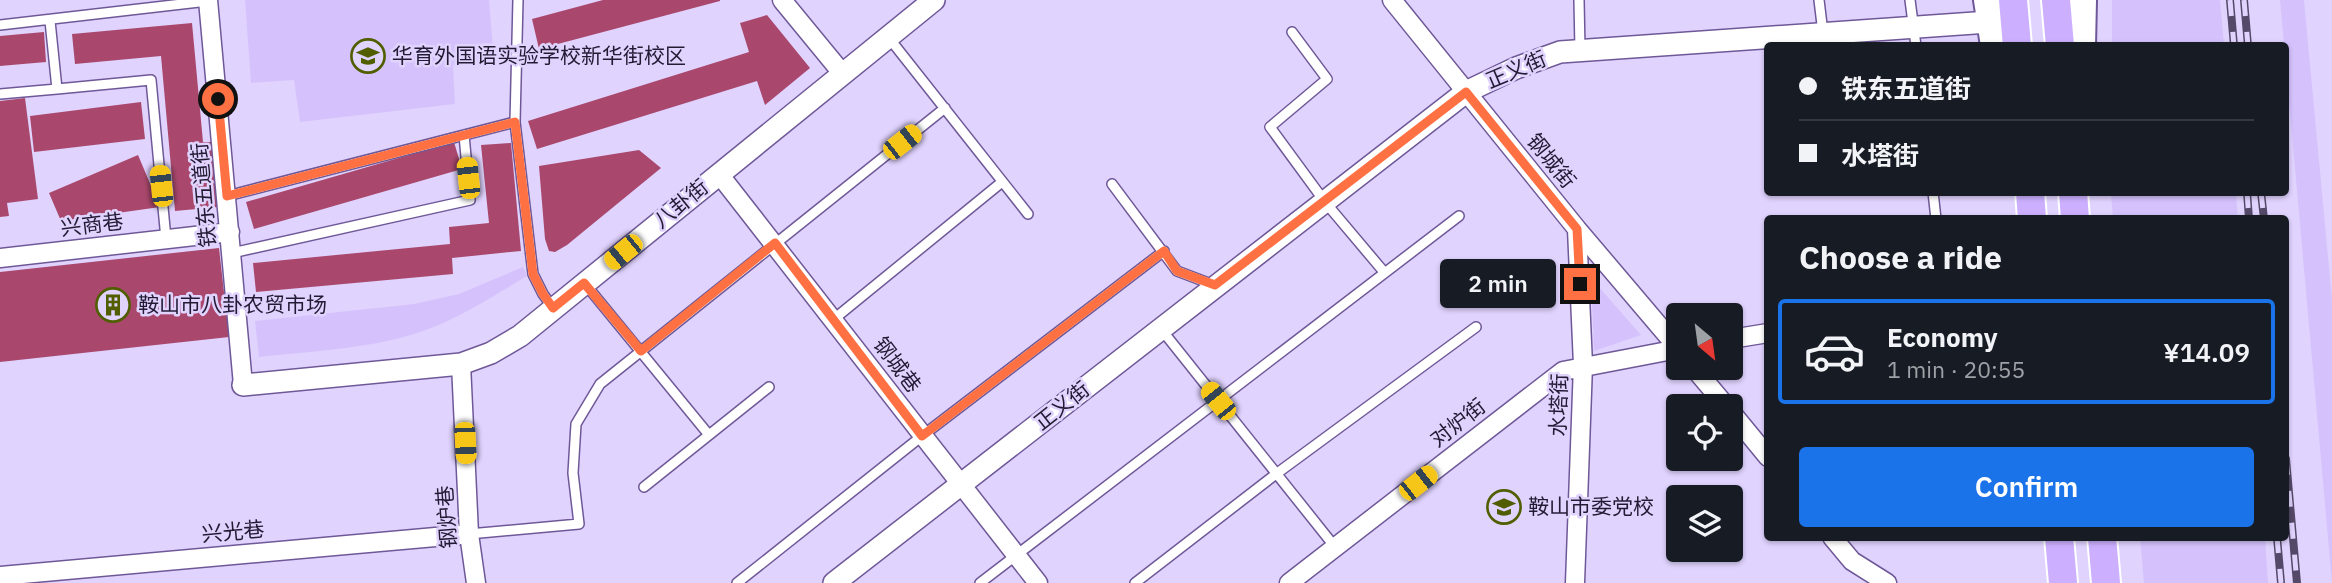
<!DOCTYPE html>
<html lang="en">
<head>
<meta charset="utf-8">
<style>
  body { margin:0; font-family:"IBM Plex Sans","Noto Sans SC",sans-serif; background:#20242c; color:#f1f3f6; height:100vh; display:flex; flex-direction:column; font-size:26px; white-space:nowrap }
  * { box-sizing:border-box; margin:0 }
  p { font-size:23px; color:#9ea1a6 }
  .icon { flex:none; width:38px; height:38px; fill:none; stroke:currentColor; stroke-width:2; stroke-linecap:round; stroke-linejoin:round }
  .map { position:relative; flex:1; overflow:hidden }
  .side { position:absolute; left:1764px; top:215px; width:525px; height:326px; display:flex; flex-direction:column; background:#171b24; border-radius:7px; box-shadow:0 2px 5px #0004 }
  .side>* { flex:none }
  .banner { position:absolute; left:1764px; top:42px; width:525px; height:154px; border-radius:7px; box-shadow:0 2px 5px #0004; display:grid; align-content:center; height:154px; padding:0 35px; background:#171b24 }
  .needle { width:46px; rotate:151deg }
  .tools { position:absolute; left:1666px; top:303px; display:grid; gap:14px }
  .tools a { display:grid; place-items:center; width:77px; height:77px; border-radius:7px; background:#171b24; box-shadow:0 2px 5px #0004; font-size:35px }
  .end { position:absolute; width:32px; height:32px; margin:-16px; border:9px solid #ff7043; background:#111; box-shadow:0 0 0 4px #111 }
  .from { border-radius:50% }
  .bubble { position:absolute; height:49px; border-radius:7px; background:#171b24; box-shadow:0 2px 5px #0004; font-size:23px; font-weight:600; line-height:49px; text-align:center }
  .car { position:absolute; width:21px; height:42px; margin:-21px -10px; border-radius:9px; box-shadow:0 0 5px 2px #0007; background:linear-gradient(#f5c518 24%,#345 0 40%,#f5c518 0 76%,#345 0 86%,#f5c518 0) }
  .banner b { display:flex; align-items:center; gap:24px; height:66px; font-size:26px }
  .banner b+b { border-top:2px solid #363941 }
  .banner i { width:18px; height:18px; background:#f1f3f6 }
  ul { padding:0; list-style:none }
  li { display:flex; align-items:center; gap:21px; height:105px; margin:0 14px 10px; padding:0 21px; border:4px solid transparent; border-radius:7px }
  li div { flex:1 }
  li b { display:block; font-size:26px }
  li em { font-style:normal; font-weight:600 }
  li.selected { border-color:#1a73e8 }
  li>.icon { width:63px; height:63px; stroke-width:1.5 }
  h2 { padding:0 35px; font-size:32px; line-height:84px }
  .button { display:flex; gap:14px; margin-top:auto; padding:14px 35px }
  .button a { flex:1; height:80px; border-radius:7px; background:#1a73e8; color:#fff; font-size:28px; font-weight:600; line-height:80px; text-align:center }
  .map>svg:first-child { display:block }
</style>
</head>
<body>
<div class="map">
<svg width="2332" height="583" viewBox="0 0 2332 583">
  <rect width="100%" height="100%" fill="#e0d3fe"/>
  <path fill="#d5c2fd" d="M245,0H489L494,61L453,65L455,104L300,122L294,80L251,83Z
    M2112,0H2220L2224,45H2112Z
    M2280,0H2304L2332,300V583Z
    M2111,193H2236L2238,219H2113Z
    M523,267L527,276C493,296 460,318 423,331C373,349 311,351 259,357L255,321L414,304L459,294Z
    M1591,278L1641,335L1594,351Z
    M2140,537H2265L2268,583H2144Z"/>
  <path fill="#a9486c" d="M603,0H720V1L539,49L532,19Z
    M767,15L810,68L765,105L757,81L537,149L528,121L749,52L740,23Z
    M192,23L203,142H212L218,207L175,211L161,56L75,64L72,34Z
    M44,32L46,62L0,66V36Z
    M25,98L38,199L7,203L9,216L0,217V101Z
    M141,102L145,139L34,152L30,116Z
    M454,142L462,169L254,229L246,202Z
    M511,143L521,251L452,258L453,274L256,292L253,263L450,244L449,227L489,223L481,145Z
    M639,150L661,168L567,245L555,252L549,251L545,239L539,166Z
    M138,155L160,207L61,221L49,193Z
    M219,248L229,337L0,362V272Z"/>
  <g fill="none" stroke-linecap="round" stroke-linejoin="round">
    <g stroke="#6f5897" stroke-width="12">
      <path id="service" d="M518,0L515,122L533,274L543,294L553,308
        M1579,0L1580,50
        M1819,0L1823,33
        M1910,0L1916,46
        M0,25L208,1
        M1292,32L1327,79L1270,127L1325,202L1384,272
        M889,38L1028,214
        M57,89L151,80L166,239
        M0,94L57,89L50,21
        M1112,184L1177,271L1214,285
        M1933,192L1936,219
        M227,196L515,122
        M232,253L470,200L464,135
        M586,285L709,435
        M834,319L1002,182
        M1161,329L1335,547
        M644,487L769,387
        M469,534L579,524L573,473L576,424L600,384L945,108
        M737,583L922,436L1164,251
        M980,583L1459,216
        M1135,583L1276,474L1476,327"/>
    </g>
    <g stroke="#6f5897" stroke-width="21">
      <path id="minor" d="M208,0L243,385
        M782,0L842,73
        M1392,0L1577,229L1678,348
        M719,174L1038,583
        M0,258L230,232
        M1731,339L1768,333
        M461,364L469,534L476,583
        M1694,368L1726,406
        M1731,412L1768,457
        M1832,537L1852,561L1887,583
        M0,576L469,534
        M1289,583L1563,371L1678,349
        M1575,583L1583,365L1577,229"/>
    </g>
    <g stroke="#6f5897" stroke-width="24">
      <path id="tertiary" d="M243,385L461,364L491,353L520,336L934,0
        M834,583L1466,92L1516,68L1560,52L1989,22"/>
    </g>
    <g stroke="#6f5897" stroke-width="28">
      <path id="secondary" d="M1986,0L1993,46
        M2083,46L2084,0"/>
    </g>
    <g stroke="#fff" stroke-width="32">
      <path id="trunk" d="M2013,0L2017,46
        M2056,0L2060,46
        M2030,192L2032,219
        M2073,192L2075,219
        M2059,537L2063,583
        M2102,537L2106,583"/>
    </g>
    <use href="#service" stroke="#fff" stroke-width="9"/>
    <use href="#minor" stroke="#fff" stroke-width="18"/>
    <use href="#tertiary" stroke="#fff" stroke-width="21"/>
    <use href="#secondary" stroke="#fff" stroke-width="24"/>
    <use href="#trunk" stroke="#ccb0ff" stroke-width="28"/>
    <g stroke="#544968" stroke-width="8">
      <path id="rail" d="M2230,0L2234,46
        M2244,0L2248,46
        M2247,192L2249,219
        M2261,192L2264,219
        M2286,459L2297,583
        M2277,537L2281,583"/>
    </g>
    <use href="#rail" stroke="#e0d3fe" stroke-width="5" stroke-dasharray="16" stroke-linecap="butt"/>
  </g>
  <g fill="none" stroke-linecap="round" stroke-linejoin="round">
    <path stroke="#ff7043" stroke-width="9" d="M218,99L227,196L515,122L533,274L543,294L553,308L584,283L641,351L775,243L922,436L1164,251L1177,271L1215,285L1466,92L1577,229L1580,284"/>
  </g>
  <defs>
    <g id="school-ring" transform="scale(1.75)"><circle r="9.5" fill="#e0d3fe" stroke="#505e00" stroke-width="1.5"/><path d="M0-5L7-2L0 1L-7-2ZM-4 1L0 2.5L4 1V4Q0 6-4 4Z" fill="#505e00"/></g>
    <g id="building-ring" transform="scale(1.75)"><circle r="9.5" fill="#e0d3fe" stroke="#505e00" stroke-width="1.5"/><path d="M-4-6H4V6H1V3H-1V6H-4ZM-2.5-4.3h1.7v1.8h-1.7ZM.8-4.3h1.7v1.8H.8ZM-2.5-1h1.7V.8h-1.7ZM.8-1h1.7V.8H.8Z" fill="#505e00"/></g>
  </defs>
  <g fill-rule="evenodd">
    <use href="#school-ring" x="368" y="56"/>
    <use href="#building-ring" x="113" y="305"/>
    <use href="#school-ring" x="1504" y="507"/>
  </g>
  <g text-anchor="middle" stroke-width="5" stroke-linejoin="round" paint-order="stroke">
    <g font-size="21" fill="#231a34" stroke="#e0d3fe" text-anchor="start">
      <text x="392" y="63">华育外国语实验学校新华街校区</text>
      <text x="138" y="312">鞍山市八卦农贸市场</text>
      <text x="1528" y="514">鞍山市委党校</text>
    </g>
    <g font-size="21" fill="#231a34" stroke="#e0d3fe">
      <text transform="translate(1516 70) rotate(-23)" y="7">正义街</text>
      <text transform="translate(1551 161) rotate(51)" y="7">钢城街</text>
      <text transform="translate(204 195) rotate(-95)" y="7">铁东五道街</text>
      <text transform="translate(681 204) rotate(-39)" y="7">八卦街</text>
      <text transform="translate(92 225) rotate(-7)" y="7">兴商巷</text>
      <text transform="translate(897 365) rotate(53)" y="7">钢城巷</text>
      <text transform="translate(1559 405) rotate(-88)" y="7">水塔街</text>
      <text transform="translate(1062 406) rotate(-38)" y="7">正义街</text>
      <text transform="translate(1458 423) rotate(-38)" y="7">对炉街</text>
      <text transform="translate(447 517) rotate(-94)" y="7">钢炉巷</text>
      <text transform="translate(233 532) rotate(-5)" y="7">兴光巷</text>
    </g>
  </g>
</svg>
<div class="tools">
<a><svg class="needle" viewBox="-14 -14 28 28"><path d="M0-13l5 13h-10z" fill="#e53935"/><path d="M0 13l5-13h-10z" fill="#9ea1a6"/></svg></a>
<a><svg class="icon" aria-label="locate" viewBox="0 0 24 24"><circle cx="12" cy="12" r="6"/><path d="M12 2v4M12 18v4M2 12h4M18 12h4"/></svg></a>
<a><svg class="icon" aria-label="layers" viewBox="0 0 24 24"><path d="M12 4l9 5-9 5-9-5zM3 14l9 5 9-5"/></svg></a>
</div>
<i class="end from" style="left:218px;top:99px"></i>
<i class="end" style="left:1580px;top:284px"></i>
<div class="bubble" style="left:1440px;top:259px;width:116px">2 min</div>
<i class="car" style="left:902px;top:142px;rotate:52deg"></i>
<i class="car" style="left:468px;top:178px;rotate:354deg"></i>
<i class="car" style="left:161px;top:186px;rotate:354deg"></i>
<i class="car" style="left:623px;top:252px;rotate:231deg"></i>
<i class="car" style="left:1218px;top:401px;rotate:321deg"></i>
<i class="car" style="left:465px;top:443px;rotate:177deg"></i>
<i class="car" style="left:1418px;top:483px;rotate:52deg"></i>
<div class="banner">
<b><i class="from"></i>铁东五道街</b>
<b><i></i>水塔街</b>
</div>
<section class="side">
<h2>Choose a ride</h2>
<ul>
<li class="selected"><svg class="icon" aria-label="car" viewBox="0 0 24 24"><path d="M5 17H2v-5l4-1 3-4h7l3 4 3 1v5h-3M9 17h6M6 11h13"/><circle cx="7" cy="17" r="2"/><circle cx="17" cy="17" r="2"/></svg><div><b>Economy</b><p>1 min · 20:55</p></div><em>¥14.09</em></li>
</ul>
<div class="button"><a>Confirm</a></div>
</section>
</div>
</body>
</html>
